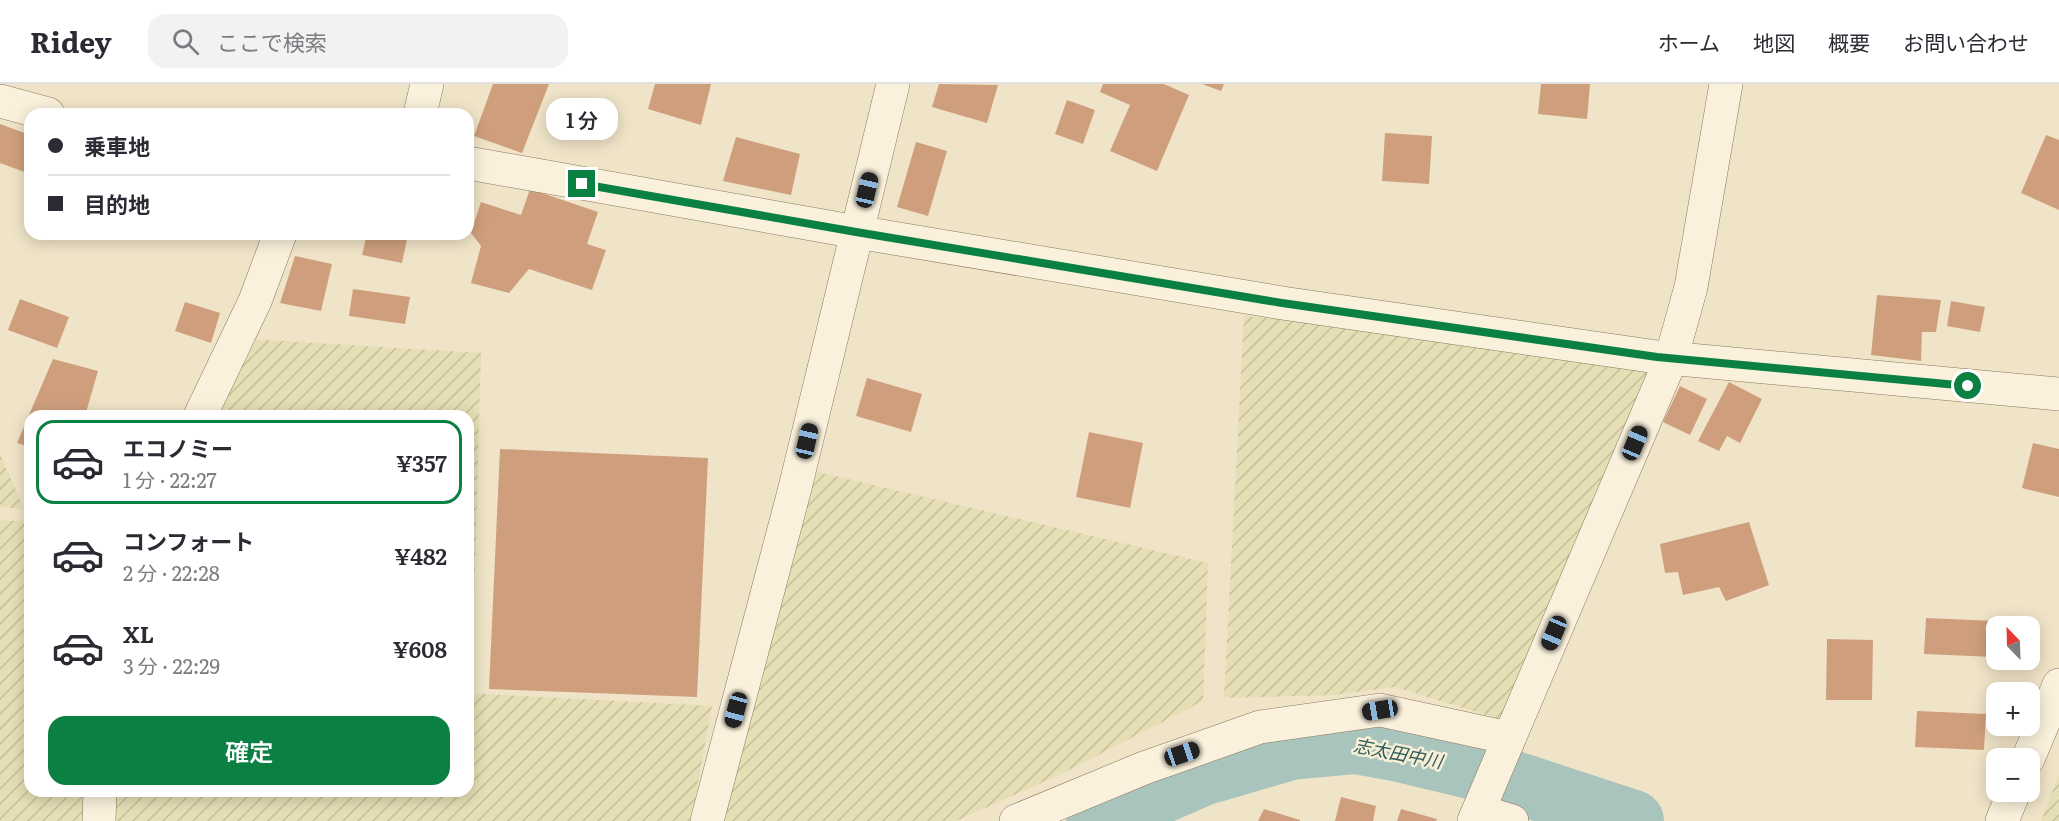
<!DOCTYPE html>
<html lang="ja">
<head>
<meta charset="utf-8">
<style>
  body { margin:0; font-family:Literata,"Noto Sans JP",serif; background:#f2f2f3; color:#2b2b33; height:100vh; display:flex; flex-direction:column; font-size:22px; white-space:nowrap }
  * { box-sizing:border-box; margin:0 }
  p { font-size:20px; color:#7c7c81 }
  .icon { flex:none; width:33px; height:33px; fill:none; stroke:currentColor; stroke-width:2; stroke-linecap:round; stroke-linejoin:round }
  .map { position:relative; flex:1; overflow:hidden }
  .details { position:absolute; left:24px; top:326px; width:450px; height:387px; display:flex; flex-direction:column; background:#fff; border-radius:18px; box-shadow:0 3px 15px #0003 }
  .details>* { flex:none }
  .hud { position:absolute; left:24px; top:24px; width:450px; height:132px; border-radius:18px; box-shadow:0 3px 15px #0003; display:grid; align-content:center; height:132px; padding:0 24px; background:#fff }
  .needle { width:39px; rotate:337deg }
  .fabs { position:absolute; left:1986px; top:532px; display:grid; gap:12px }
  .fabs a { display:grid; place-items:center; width:54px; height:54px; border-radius:12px; background:#fff; box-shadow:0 3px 15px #0003; font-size:30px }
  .end { position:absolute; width:27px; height:27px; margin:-14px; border:8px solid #0b8043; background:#fff; box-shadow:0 0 0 3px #fff }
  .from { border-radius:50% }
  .bubble { position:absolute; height:42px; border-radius:18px; background:#fff; box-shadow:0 3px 15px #0003; font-size:20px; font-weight:600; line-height:42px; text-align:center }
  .car { position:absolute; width:18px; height:36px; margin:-18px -9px; border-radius:8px; box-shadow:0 0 4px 2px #0007; background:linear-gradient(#222 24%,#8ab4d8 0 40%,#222 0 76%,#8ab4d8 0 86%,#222 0) }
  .hud b { display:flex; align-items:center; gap:21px; height:57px; font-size:22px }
  .hud b+b { border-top:2px solid #e1e1e2 }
  .hud i { width:15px; height:15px; background:#2b2b33 }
  ul { padding:10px 0 0; list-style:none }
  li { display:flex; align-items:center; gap:18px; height:84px; margin:0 12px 9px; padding:0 12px; border:3px solid transparent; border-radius:18px }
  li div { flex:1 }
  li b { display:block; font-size:22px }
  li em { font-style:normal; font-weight:600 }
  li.active { border-color:#0b8043 }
  li>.icon { width:54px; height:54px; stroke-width:1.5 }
  .action { display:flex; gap:12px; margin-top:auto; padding:12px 24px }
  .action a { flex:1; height:69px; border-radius:18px; background:#0b8043; color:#fff; font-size:24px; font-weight:600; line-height:69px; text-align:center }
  header { display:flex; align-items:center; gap:36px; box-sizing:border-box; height:84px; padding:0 30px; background:#fff; border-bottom:2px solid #e1e1e2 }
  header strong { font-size:28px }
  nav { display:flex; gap:33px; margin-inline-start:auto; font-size:21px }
  .search { width:420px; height:54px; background:#f2f2f3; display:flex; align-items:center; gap:15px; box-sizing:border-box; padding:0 21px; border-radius:18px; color:#7c7c81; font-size:22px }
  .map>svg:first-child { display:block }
</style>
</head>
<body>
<header>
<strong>Ridey</strong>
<div class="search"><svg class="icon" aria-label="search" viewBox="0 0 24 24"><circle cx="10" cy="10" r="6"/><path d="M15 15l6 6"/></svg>ここで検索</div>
<nav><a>ホーム</a><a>地図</a><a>概要</a><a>お問い合わせ</a></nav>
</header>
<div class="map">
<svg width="2059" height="737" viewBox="0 0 2059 737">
  <defs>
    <pattern id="farmland-furrows" width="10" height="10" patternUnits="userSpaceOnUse" patternTransform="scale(1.5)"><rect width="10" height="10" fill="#e6deb5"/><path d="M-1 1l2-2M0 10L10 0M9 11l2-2" fill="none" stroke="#c6bf9b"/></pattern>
  </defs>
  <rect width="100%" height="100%" fill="#f0e4c8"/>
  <path fill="url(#farmland-furrows)" d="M1244,232L1657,273L1506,637L1395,603L1334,611L1224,614Z
    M250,255L481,269L472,590H468V332H214Z
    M0,370L24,425L0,423Z
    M813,387L1208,479L1203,617L1061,690L956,737H724Z
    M0,436L30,438V706L87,707L86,737H0Z
    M468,609L712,622L691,737H109L112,707L468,706Z
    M2059,690V737H2041Z"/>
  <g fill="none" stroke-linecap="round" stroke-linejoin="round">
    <path stroke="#a9c4bc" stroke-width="62" d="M1097,737L1202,691L1291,665L1356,659L1400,667L1475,685L1633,737"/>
  </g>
  <path fill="#cf9f7d" d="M493,0H549L522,69L474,52Z
    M655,0H711L701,41L648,25Z
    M939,0L998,1L987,39L932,23Z
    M1103,0H1164L1189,11L1157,87L1110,67L1130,21L1100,8Z
    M1202,0H1224L1221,7Z
    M1541,0H1590L1587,35L1538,30Z
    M1067,16L1095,26L1083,60L1055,50Z
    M0,40L30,51V90L0,79Z
    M1385,49L1432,52L1429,100L1382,97Z
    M2046,51L2059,56V126L2021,109Z
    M736,53L800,70L791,111L723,97Z
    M916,58L947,67L928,132L897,123Z
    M530,105L598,128L587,160L606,166L592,206L529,185L509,209L471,199L481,162L471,149L481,118L521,131Z
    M367,150H408L402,179L362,171Z
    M295,172L332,180L321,227L280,219Z
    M353,205L410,213L405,240L349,232Z
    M1877,211L1941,216L1936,248H1922L1921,277L1871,271Z
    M20,215L69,233L57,264L8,246Z
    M1951,217L1985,223L1980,248L1947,242Z
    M185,218L220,229L211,259L175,247Z
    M53,275L98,287L85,332H30V363L17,359Z
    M867,294L922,310L911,348L856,332Z
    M1729,298L1762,315L1740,359L1727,352L1719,367L1698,357Z
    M1680,302L1707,315L1690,351L1663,338Z
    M1089,348L1143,359L1130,424L1076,413Z
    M2033,359L2059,365V413L2022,404Z
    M500,365L708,374L697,613L489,605Z
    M1749,438L1769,501L1726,517L1719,503L1683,511L1678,488L1665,489L1660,460Z
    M1926,534L1995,537L1994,573L1924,570Z
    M1827,555L1873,556L1872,616H1826Z
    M1917,627L1986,630L1984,666L1915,663Z
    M1341,713L1376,722L1373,737H1335Z
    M1264,725L1300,736V737H1258Z
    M1401,725L1437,735L1436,737H1397Z"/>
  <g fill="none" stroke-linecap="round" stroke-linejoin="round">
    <g stroke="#8d765c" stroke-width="34">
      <path id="minor" d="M0,17L48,30
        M420,30L427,0
        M468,79L857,148L1282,219L1657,273L2059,310
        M200,332L255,217L280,150
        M2028,675L2059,601
        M1479,727L1512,737
        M99,737L100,706
        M707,737L795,404L893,0
        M1016,737L1144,684L1260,643L1380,626L1509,654
        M1474,737L1671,275L1691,203L1726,0
        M2002,737L2014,708"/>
    </g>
    <use href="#minor" stroke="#faf1dc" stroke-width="33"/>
  </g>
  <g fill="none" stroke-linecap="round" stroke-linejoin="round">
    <path stroke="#0b8043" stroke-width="8" d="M582,100L856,148L1282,219L1657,273L1968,302"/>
  </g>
  <g text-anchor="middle" stroke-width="5" stroke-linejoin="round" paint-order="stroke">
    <g font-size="18" font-style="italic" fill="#2f5d5a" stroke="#f7eed8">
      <text transform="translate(1398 670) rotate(11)" y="6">志太田中川</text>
    </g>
  </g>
</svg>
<div class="fabs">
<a><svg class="needle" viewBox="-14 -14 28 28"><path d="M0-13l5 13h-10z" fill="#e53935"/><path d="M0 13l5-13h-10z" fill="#7c7c81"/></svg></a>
<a>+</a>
<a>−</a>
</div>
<i class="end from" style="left:1968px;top:302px"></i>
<i class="end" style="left:582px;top:100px"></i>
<div class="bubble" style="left:546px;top:14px;width:72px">1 分</div>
<i class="car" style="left:867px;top:106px;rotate:13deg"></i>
<i class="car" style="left:807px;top:357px;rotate:13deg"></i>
<i class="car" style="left:1635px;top:359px;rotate:23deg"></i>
<i class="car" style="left:1554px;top:549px;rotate:203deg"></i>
<i class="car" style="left:736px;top:626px;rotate:195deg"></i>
<i class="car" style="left:1380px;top:626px;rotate:261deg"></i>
<i class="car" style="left:1182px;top:670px;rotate:71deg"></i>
<div class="hud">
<b><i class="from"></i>乗車地</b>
<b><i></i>目的地</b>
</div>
<section class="details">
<ul>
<li class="active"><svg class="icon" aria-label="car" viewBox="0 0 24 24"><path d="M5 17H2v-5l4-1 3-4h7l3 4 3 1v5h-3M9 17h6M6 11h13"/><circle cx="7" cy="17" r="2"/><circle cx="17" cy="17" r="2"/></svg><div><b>エコノミー</b><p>1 分 · 22:27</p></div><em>¥357</em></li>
<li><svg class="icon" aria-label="car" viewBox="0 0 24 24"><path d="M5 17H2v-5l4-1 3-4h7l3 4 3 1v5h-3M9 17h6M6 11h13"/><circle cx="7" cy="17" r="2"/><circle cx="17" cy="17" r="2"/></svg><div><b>コンフォート</b><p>2 分 · 22:28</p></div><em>¥482</em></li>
<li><svg class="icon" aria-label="car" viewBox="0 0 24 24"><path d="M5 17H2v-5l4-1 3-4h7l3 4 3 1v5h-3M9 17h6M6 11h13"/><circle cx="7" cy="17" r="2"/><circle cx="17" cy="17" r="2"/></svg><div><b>XL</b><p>3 分 · 22:29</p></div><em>¥608</em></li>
</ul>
<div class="action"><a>確定</a></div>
</section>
</div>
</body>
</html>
